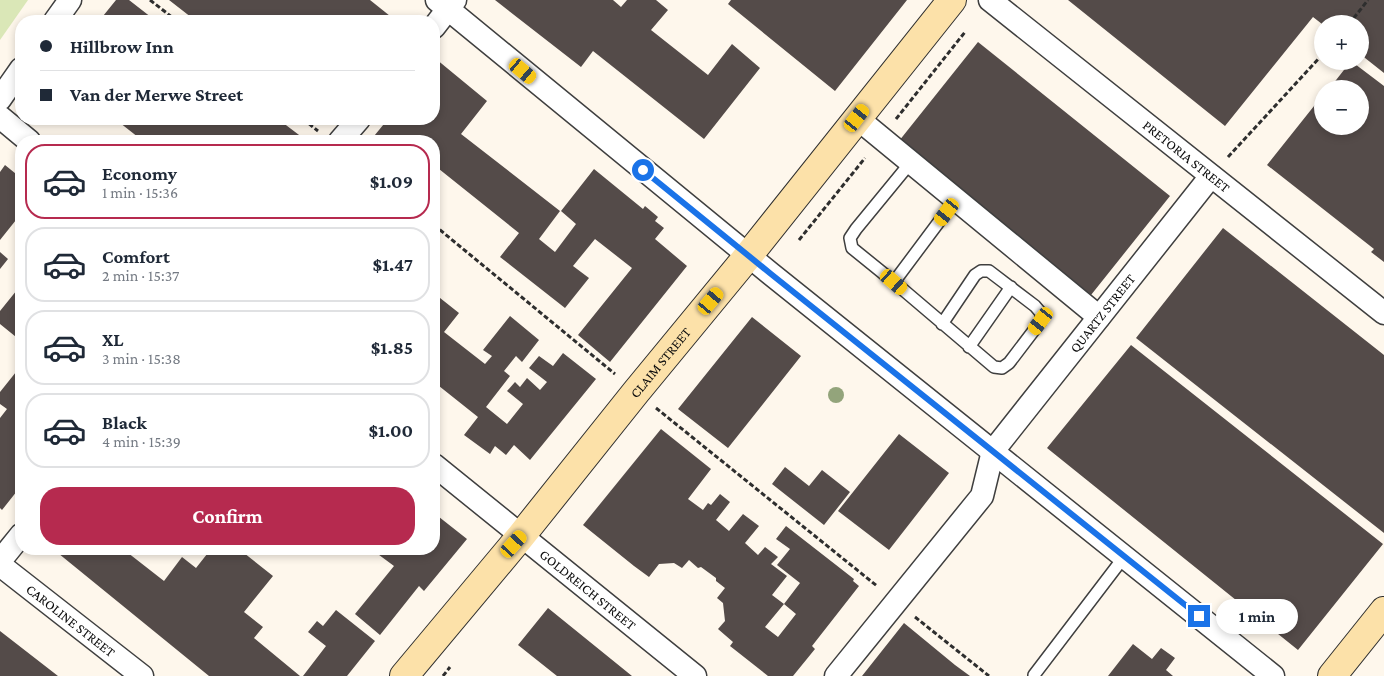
<!DOCTYPE html>
<html lang="en">
<head>
<meta charset="utf-8">
<style>
  body { margin:0; font-family:"Crimson Pro",serif; background:#f2f2f3; color:#1f2937; height:100vh; display:flex; flex-direction:column; font-size:19px; white-space:nowrap }
  * { box-sizing:border-box; margin:0 }
  p { font-size:16px; color:#747a83 }
  .icon { flex:none; width:28px; height:28px; fill:none; stroke:currentColor; stroke-width:2; stroke-linecap:round; stroke-linejoin:round }
  .map { position:relative; flex:1; overflow:hidden }
  .drawer { position:absolute; left:15px; top:135px; width:425px; height:420px; display:flex; flex-direction:column; background:#fff; border-radius:20px; box-shadow:0 2px 8px #0003 }
  .drawer>* { flex:none }
  .banner { position:absolute; left:15px; top:15px; width:425px; height:110px; border-radius:20px; box-shadow:0 2px 8px #0003; display:grid; align-content:center; height:110px; padding:0 25px; background:#fff }
  .buttons { position:absolute; left:1314px; top:15px; display:grid; gap:10px }
  .buttons a { display:grid; place-items:center; width:55px; height:55px; border-radius:50%; background:#fff; box-shadow:0 2px 8px #0003; font-size:25px }
  .end { position:absolute; width:22px; height:22px; margin:-11px; border:6px solid #1a73e8; background:#fff; box-shadow:0 0 0 2px #fff }
  .from { border-radius:50% }
  .bubble { position:absolute; height:35px; border-radius:18px; background:#fff; box-shadow:0 2px 8px #0003; font-size:16px; font-weight:700; line-height:35px; text-align:center }
  .car { position:absolute; width:15px; height:30px; margin:-15px -8px; border-radius:6px; box-shadow:0 0 4px 1px #0007; background:linear-gradient(#f5c518 24%,#345 0 40%,#f5c518 0 76%,#345 0 86%,#f5c518 0) }
  .banner b { display:flex; align-items:center; gap:18px; height:48px; font-size:19px }
  .banner b+b { border-top:1px solid #e0e1e3 }
  .banner i { width:12px; height:12px; background:#1f2937 }
  ul { padding:9px 0 0; list-style:none }
  li { display:flex; align-items:center; gap:15px; height:75px; margin:0 10px 8px; padding:0 15px; border:2px solid #e0e1e3; border-radius:20px }
  li div { flex:1 }
  li b { display:block; font-size:19px }
  li em { font-style:normal; font-weight:700 }
  li.selected { border-color:#b62a4f }
  li>.icon { width:45px; height:45px; stroke-width:1.5 }
  .button { display:flex; gap:10px; margin-top:auto; padding:10px 25px }
  .button a { flex:1; height:58px; border-radius:20px; background:#b62a4f; color:#fff; font-size:20px; font-weight:700; line-height:58px; text-align:center }
  .map>svg:first-child { display:block }
</style>
</head>
<body>
<div class="map">
<svg width="1384" height="676" viewBox="0 0 1384 676">
  <rect width="100%" height="100%" fill="#fef7ec"/>
  <path fill="#dae7b7" d="M0,0H28L0,40Z"/>
  <path fill="#544b49" fill-rule="evenodd" d="M116,0H129L156,21H99Z
    M169,0H370L395,20L394,21H196Z
    M495,0H613L621,7L627,0H656L668,10L651,30L708,75L732,44L760,68L704,139L593,51L581,67Z
    M731,0H907L835,91L728,4Z
    M1068,0H1384V73L1360,54V24H1322L1313,17L1225,126Z
    M978,42L1170,196L1091,295L899,141Z
    M436,59L487,101L461,134L560,211L539,239L555,252L576,224L561,211L594,169L643,209L645,206L658,217L655,221L664,228L655,239L687,266L610,362L578,335L632,268L595,239L573,266L589,278L565,308L500,257L519,233L434,165V141H370L388,119H434V62Z
    M1351,61L1384,86V262L1371,252L1374,249L1267,165L1322,96V126H1360V89H1329Z
    M115,119H278L303,138L301,141H143Z
    M5,165L21,178V224L16,220L0,240V172Z
    M1223,228L1384,355V533L1136,338Z
    M0,252L8,259L0,269Z
    M21,285V341L0,324V311Z
    M435,294L459,313L444,332L485,364L492,356L483,350L510,316L539,340L522,362L516,356L504,371L510,376L486,407L507,424L523,404L507,391L515,382L520,387L527,378L540,390L547,382L529,368L539,356L553,366L563,353L596,379L530,460L514,445L506,455L495,446L490,454L464,435L478,417L434,382V296Z
    M752,317L801,356L728,448L678,409Z
    M1131,345L1383,544L1298,650L1047,448Z
    M16,372L21,376V437L20,439L21,440V486L2,510L0,508V418L7,409L0,404V392Z
    M661,429L711,469L688,499L703,510L708,503L711,505L720,494L730,502L716,520L729,531L743,514L759,526L745,543L758,555L765,547L778,557L771,564L787,576L772,595L784,604L800,583L777,565L790,549L776,539L786,526L854,579L853,581L859,586L812,646L815,649L793,676H768L730,646L733,642L718,629L725,621L723,603L717,598L725,588L716,581V578L701,567L698,568L689,560L682,568L674,563L659,564L649,577L634,566L583,525ZM784,604L796,614L778,637L765,627Z
    M899,434L949,473L889,550L838,511Z
    M785,467L809,486L822,470L850,492L824,525L772,484Z
    M434,513L467,539L424,591L419,586L380,635L355,614L394,566L371,549H434Z
    M53,549H123L164,581L182,557L196,568L211,549H239L273,576L244,612L263,627L254,638L300,676H209Z
    M548,608L632,676H557L518,645Z
    M336,610L375,641L347,676H303L326,646L308,632L317,621L323,626Z
    M904,623L955,665L970,676H862Z
    M0,631L58,676H0Z
    M1133,644L1152,659L1161,648L1175,658L1166,670L1173,676H1108Z"/>
  <g fill="none" stroke-linecap="round" stroke-linejoin="round">
    <g stroke="#3f3f3f" stroke-width="14">
      <path id="lane" d="M911,162L856,229L850,238L852,248L894,282L956,199
        M894,282L994,367L1002,368L1009,363L1041,321V313L1035,306L989,271H981L975,275L942,324
        M969,347L1011,287
        M1034,675L1124,557"/>
    </g>
    <g stroke="#3f3f3f" stroke-width="25">
      <g id="street">
        <path d="M437,0L771,274L1273,676"/>
        <path id="s1" d="M990,0L1384,313"/>
        <path d="M55,21L70,0"/>
        <path d="M434,27L455,0"/>
        <path d="M0,99L21,69"/>
        <path d="M0,117L29,141"/>
        <path d="M857,118L1099,317"/>
        <path d="M340,141L359,119"/>
        <path id="s2" d="M434,465L695,676"/>
        <path d="M0,561L21,535"/>
        <path id="s3" d="M0,565L142,676"/>
        <path id="s4" d="M836,676L982,496L993,451L1211,176"/>
      </g>
    </g>
    <g stroke="#2e2e2e" stroke-width="30">
      <g id="secondary">
        <path id="s5" d="M404,676L521,536L636,392L748,256L952,0"/>
        <path d="M1332,676L1384,611"/>
      </g>
    </g>
    <path stroke="#2e2e2e" stroke-width="3" stroke-dasharray="5 2.5" stroke-linecap="butt" d="M150,0L177,21
      M1349,24L1368,0
      M303,119L318,131
      M896,119L965,32
      M1228,157L1322,55
      M434,225L615,374
      M799,240L865,158
      M656,408L877,586
      M915,617L989,676
      M443,676L450,667"/>
    <use href="#lane" stroke="#fff" stroke-width="11"/>
    <use href="#street" stroke="#fff" stroke-width="22"/>
    <use href="#secondary" stroke="#fce1a9" stroke-width="28"/>
  </g>
  <circle fill="#93a47b" cx="836" cy="395" r="8"/>
  <g fill="none" stroke-linecap="round" stroke-linejoin="round">
    <path stroke="#1a73e8" stroke-width="6" d="M643,170L771,274L1199,616"/>
  </g>
  <g text-anchor="middle" stroke-width="5" stroke-linejoin="round" paint-order="stroke">
    <g font-size="14" fill="#0c0c0c" stroke="#fff">
      <text dy="5" stroke="none"><textPath href="#s1" startOffset="251">PRETORIA STREET</textPath></text>
      <text dy="5" stroke="none"><textPath href="#s4" startOffset="454">QUARTZ STREET</textPath></text>
      <text dy="5" stroke="none"><textPath href="#s5" startOffset="405">CLAIM STREET</textPath></text>
      <text dy="5" stroke="none"><textPath href="#s2" startOffset="198">GOLDREICH STREET</textPath></text>
      <text dy="5" stroke="none"><textPath href="#s3" startOffset="90">CAROLINE STREET</textPath></text>
    </g>
  </g>
</svg>
<div class="buttons">
<a>+</a>
<a>−</a>
</div>
<i class="end from" style="left:643px;top:170px"></i>
<i class="end" style="left:1199px;top:616px"></i>
<div class="bubble" style="left:1216px;top:599px;width:82px">1 min</div>
<i class="car" style="left:523px;top:71px;rotate:130deg"></i>
<i class="car" style="left:857px;top:118px;rotate:38deg"></i>
<i class="car" style="left:947px;top:212px;rotate:217deg"></i>
<i class="car" style="left:894px;top:282px;rotate:131deg"></i>
<i class="car" style="left:711px;top:301px;rotate:40deg"></i>
<i class="car" style="left:1041px;top:321px;rotate:217deg"></i>
<i class="car" style="left:514px;top:544px;rotate:42deg"></i>
<div class="banner">
<b><i class="from"></i>Hillbrow Inn</b>
<b><i></i>Van der Merwe Street</b>
</div>
<section class="drawer">
<ul>
<li class="selected"><svg class="icon" aria-label="car" viewBox="0 0 24 24"><path d="M5 17H2v-5l4-1 3-4h7l3 4 3 1v5h-3M9 17h6M6 11h13"/><circle cx="7" cy="17" r="2"/><circle cx="17" cy="17" r="2"/></svg><div><b>Economy</b><p>1 min · 15:36</p></div><em>$1.09</em></li>
<li><svg class="icon" aria-label="car" viewBox="0 0 24 24"><path d="M5 17H2v-5l4-1 3-4h7l3 4 3 1v5h-3M9 17h6M6 11h13"/><circle cx="7" cy="17" r="2"/><circle cx="17" cy="17" r="2"/></svg><div><b>Comfort</b><p>2 min · 15:37</p></div><em>$1.47</em></li>
<li><svg class="icon" aria-label="car" viewBox="0 0 24 24"><path d="M5 17H2v-5l4-1 3-4h7l3 4 3 1v5h-3M9 17h6M6 11h13"/><circle cx="7" cy="17" r="2"/><circle cx="17" cy="17" r="2"/></svg><div><b>XL</b><p>3 min · 15:38</p></div><em>$1.85</em></li>
<li><svg class="icon" aria-label="car" viewBox="0 0 24 24"><path d="M5 17H2v-5l4-1 3-4h7l3 4 3 1v5h-3M9 17h6M6 11h13"/><circle cx="7" cy="17" r="2"/><circle cx="17" cy="17" r="2"/></svg><div><b>Black</b><p>4 min · 15:39</p></div><em>$1.00</em></li>
</ul>
<div class="button"><a>Confirm</a></div>
</section>
</div>
</body>
</html>
